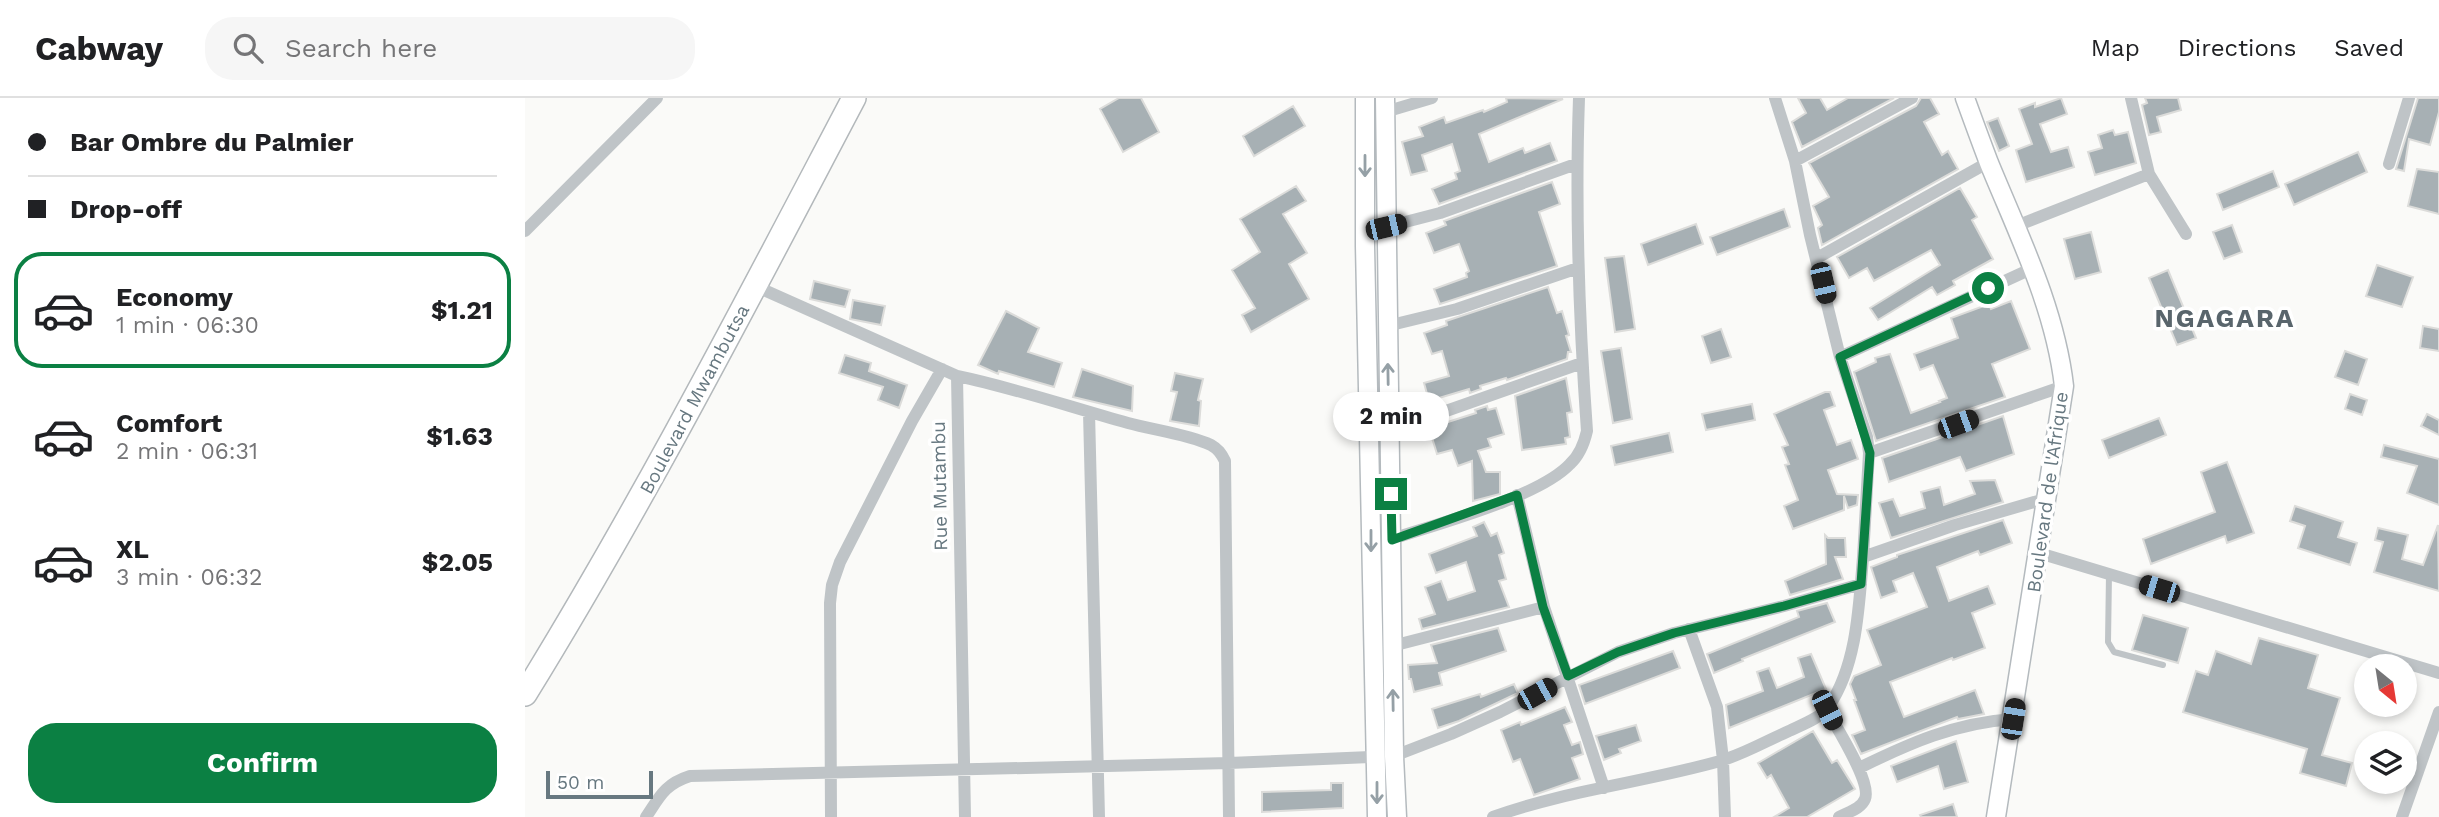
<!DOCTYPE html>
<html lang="en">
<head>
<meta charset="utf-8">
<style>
  body { margin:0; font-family:"Work Sans",sans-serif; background:#f6f6f6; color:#202124; height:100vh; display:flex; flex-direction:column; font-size:26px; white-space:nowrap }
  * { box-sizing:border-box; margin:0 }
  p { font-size:23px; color:#757577 }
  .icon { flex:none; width:38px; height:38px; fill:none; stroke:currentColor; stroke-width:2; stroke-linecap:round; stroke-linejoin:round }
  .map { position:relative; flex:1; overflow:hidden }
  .side { display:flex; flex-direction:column; background:#fff; width:525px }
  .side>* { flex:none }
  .hud { display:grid; align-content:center; height:154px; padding:0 28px; background:#fff }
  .needle { width:46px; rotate:150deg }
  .controls { position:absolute; left:1829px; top:556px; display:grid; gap:14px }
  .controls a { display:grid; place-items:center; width:63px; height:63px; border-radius:50%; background:#fff; box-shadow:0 4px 10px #0003; font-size:35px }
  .scale { position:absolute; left:21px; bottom:18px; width:107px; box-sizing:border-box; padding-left:7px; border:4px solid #677880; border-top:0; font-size:19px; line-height:24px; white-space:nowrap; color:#677880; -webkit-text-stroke:5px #fff; paint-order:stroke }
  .end { position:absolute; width:32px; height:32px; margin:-16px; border:9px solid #0b8043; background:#fff; box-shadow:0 0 0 4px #fff }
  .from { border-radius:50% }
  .bubble { position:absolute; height:49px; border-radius:24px; background:#fff; box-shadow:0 4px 10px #0003; font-size:23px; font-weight:700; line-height:49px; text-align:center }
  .car { position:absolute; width:21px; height:42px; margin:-21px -10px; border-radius:9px; box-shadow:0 0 5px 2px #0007; background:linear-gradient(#222 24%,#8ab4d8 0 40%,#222 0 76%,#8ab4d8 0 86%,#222 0) }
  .hud b { display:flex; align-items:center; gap:24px; height:66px; font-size:26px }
  .hud b+b { border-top:2px solid #e0e0e0 }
  .hud i { width:18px; height:18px; background:#202124 }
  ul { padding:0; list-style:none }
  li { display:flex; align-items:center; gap:21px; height:116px; margin:0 14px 10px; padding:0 14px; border:4px solid transparent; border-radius:28px }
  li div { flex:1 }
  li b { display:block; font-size:26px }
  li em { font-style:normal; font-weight:700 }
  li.selected { border-color:#0b8043 }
  li>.icon { width:63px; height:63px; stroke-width:1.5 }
  .cta { display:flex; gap:14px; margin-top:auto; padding:14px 28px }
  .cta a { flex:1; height:80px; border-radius:28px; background:#0b8043; color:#fff; font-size:28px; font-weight:700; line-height:80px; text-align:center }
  header { display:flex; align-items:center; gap:42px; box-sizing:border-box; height:98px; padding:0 35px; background:#fff; border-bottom:2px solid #e0e0e0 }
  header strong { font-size:33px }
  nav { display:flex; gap:38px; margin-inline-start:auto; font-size:24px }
  .search { width:490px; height:63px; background:#f6f6f6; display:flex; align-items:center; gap:18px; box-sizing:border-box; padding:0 24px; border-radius:28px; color:#757577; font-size:26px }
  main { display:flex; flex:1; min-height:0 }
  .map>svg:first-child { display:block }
</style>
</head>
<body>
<header>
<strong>Cabway</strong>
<div class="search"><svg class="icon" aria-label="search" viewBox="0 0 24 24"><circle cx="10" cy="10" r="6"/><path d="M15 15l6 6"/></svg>Search here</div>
<nav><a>Map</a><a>Directions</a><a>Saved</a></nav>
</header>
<main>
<section class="side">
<div class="hud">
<b><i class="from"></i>Bar Ombre du Palmier</b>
<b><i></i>Drop-off</b>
</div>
<ul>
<li class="selected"><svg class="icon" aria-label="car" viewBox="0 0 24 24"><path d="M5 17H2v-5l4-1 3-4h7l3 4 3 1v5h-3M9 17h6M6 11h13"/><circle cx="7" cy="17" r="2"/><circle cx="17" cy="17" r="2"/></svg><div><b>Economy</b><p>1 min · 06:30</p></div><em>$1.21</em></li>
<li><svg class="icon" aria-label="car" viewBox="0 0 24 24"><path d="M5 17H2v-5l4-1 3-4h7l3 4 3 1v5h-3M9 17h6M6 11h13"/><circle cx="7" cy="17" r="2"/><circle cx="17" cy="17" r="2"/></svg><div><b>Comfort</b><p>2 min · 06:31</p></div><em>$1.63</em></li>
<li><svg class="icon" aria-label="car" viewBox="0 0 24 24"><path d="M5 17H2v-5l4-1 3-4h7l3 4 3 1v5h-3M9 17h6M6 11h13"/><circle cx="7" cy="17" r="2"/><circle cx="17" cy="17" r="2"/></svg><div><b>XL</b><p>3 min · 06:32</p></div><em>$2.05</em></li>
</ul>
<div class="cta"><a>Confirm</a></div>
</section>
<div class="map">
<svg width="1914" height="719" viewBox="0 0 1914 719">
  <rect width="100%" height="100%" fill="#fafaf8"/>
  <path fill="#a7b0b4" stroke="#dcdcda" stroke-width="2" d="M594,0H616L634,34L598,54L575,11Z
    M981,0L1038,1L954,36L964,64L998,50L1000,55L1025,45L1032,63L914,106L907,91L932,81L930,75L935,73L927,46L897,57L902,73L886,77L877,44L898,38L894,29L919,19L921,25L958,12L959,14L982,4Z
    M1273,0H1295L1302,12L1323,0H1369L1277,49L1267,24L1281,15Z
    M1396,0H1405L1414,16L1399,24L1417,57L1423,53L1433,71L1297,147L1293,130L1297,127L1288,108L1304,99L1284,65L1391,8Z
    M1536,0L1542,16L1515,26L1526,54L1543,49L1549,69L1501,84L1491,52L1507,46L1494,11L1510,5V9Z
    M1620,0H1653L1656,12L1632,19L1636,34L1624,37L1617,7L1622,5Z
    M1893,0H1914V14L1905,47L1884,41L1879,73L1871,71Z
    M768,8L780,28L729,58L718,38Z
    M1473,20L1484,48L1474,53L1462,24Z
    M1588,32L1590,37L1603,34L1611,65L1570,77L1563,54L1577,50L1573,37Z
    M1833,54L1842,74L1769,107L1760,86Z
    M1892,71L1914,74V116L1883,108Z
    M1748,73L1754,89L1698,112L1692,96Z
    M1027,84L1035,106L1014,114L1032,168L915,206L909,191L942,179L941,175L944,173L934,146L909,155L901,135L921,127L919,123Z
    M771,88L781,103L758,116L782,155L764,166L784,201L726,234L717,217L730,210L707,172L735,154L715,121Z
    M1435,90L1452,119L1447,122L1468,161L1428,183L1430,187L1412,197L1407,189L1353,222L1345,210L1415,167L1406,152L1349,183L1342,170L1324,180L1312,159Z
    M1259,111L1265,129L1192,157L1185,139Z
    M1171,126L1178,146L1123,167L1116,146Z
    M1707,127L1717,154L1699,161L1688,134Z
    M1566,134L1576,174L1550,181L1539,141Z
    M1099,158L1110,231L1090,234L1080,160Z
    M1852,167L1888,179L1877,209L1841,198Z
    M1643,172L1671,240L1652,247L1624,180Z
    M289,183L325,192L320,209L285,201Z
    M1023,189L1032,215L1037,213L1044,237L1041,238L1046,254H1043L1042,261L982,282L981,280L955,288L956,291L945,295L944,291L904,303L899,285L924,278L917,253L907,256L899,235L922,227L921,223Z
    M328,202L360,208L356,227L325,221Z
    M1486,203L1505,251L1467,266L1480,299L1351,343L1329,274L1351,264L1350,260L1365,256L1386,315L1415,304L1414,303L1422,300L1408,267L1395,272L1389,256L1433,240L1426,220L1464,206L1466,211Z
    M481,213L514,230L503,254L537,265L529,289L474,273L473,276L453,267Z
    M1898,228L1914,231V253L1895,250Z
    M1196,231L1206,259L1186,265L1177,238Z
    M1096,250L1107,321L1088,325L1076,253Z
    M1820,253L1842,261L1833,287L1810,279Z
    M320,257L346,265L344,273L382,287L374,310L353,302L358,289L314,275Z
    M557,271L608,288L607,313L548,299Z
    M650,275L678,281L673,302L676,303L674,328L645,323L652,294L646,293Z
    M1041,280L1047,314L1042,315L1045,339L1040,340L1041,346L997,352L990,298Z
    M1300,294H1305L1310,308L1299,312L1312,347L1326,342L1333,361L1303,372L1312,396L1333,397L1332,407L1323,410L1319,398V412L1268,431L1259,408L1273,402L1260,367L1264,366L1257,349L1263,347L1249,316Z
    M1825,296L1842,302L1837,317L1820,311Z
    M900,299V311L881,315V300Z
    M1227,306L1230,322L1181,332L1177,316Z
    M962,308L963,312L971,310L979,336L963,341L966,349L953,353L961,374H975V396L948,403L947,363L933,368L927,352L912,356L904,330L951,315L950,312Z
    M1902,316L1914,322V337L1896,328Z
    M1478,318L1489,356L1441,373L1435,359L1364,384L1357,360Z
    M1634,320L1641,337L1584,360L1577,342Z
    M1144,335L1148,354L1090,367L1086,348Z
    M1859,347L1914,361V407L1882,395L1892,368L1856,359Z
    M1702,364L1729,435L1702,445L1700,438L1626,466L1618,441L1690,414L1676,374Z
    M1470,382L1478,404L1366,440L1354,405L1368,401L1375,418L1400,410L1396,394L1415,389L1419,407L1450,396L1445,383Z
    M1770,408L1818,424L1813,439L1832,445L1825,467L1773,450L1780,428L1765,423Z
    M1478,422L1487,445L1455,457L1453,453L1412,469L1424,503L1463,488L1470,506L1447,515L1460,550L1428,562L1427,560L1365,584L1379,619L1450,592L1459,616L1433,621L1432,619L1336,656L1327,637L1340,632L1329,602H1331L1325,586L1329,578L1356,567L1342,532L1402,509L1388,475L1368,483L1372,494L1356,500L1346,469L1372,459V457Z
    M959,424L966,438L972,435L979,455L974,457L981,481L974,483L984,509L897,531L894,521L910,516L900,489L916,483L923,502L950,493L941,464L911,475L904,456L952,438L948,429Z
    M1913,427L1914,493L1849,474L1858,444L1850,442L1853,430L1883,437L1877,461L1898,467Z
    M1300,437L1303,440H1320L1321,459H1310L1318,481L1265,497L1260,483L1301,466Z
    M1302,505L1310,524L1217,561L1218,563L1189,575L1182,556L1274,519L1272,513Z
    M1618,517L1663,530L1653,565L1607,552Z
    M973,530L981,553L914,575L917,587L889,594L886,581H884L883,567L912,565L906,547Z
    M1734,540L1793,557L1783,590L1815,600L1797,657L1827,665L1821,688L1775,675L1782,651L1658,614L1671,573L1683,577L1691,553L1726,566Z
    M1148,553L1155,570L1060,606L1054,587Z
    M1286,556L1301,591L1204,630L1201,607L1238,593L1232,574L1244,570L1252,590L1279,579L1273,560Z
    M989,586L993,595L934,623L913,630L907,611L955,596L956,599Z
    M1040,609L1047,624L1039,627L1047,647L1055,644L1058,656L1047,660L1055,681L1009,697L995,661L988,664L976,632L995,624L996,627Z
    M1111,627L1116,643L1094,651L1096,655L1079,662L1071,638Z
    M1288,633L1307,665L1312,662L1330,691L1282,719H1249L1264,710L1246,677L1242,680L1233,665Z
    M1431,643L1443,684L1419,691L1413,668L1372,684L1366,668Z
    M806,685H818V710L737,714V694L806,692Z
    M1428,706L1432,719H1396L1395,717Z"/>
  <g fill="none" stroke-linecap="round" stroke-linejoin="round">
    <g stroke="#b4babe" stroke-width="21">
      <path id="secondary" d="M840,0V148L852,719
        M860,0L869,658L872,719
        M1440,0C1448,22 1456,44 1464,65C1494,138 1530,210 1539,288L1471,719"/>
    </g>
    <g stroke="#b3b8bb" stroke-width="26">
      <path id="highway" d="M0,596C119,403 223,201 329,0"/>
    </g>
    <path stroke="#bfc4c7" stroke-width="6" d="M1584,476L1583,544L1589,554L1638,567"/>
    <path stroke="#bfc4c7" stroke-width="12" d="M1250,0L1270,63L1285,137L1315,259L1342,339L1344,355
      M1606,0L1624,76L1661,136
      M860,14L907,0
      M1270,63L1387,0
      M1864,66L1884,0
      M1491,128L1624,76
      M861,129L915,115L1051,66
      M0,133L132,0
      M1292,160L1464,64
      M230,188L432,278L440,719
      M862,228L932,211L1053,170
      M1315,259L1508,170
      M432,278C490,290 545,309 603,325C628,332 662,336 686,347C693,351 696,355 700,363L704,719
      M564,314L574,719
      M865,328L904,319L1057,265
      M992,397L1019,509L1079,690
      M867,441C912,426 1014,399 1045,366C1055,357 1059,346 1062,333C1054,222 1050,111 1054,0
      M1514,455L1914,575
      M1338,459L1344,355L1539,288
      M1164,531L1192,609L1198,662L1200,719
      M867,548L1019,509
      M1302,612C1311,629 1347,684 1340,701C1336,711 1323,714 1314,719
      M1334,670C1385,645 1430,625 1488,621
      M121,719C135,698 140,686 165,678L704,665L869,658L926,636L975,614L1093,554L1149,535L1259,508L1336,486
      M306,719L305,505L307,487L315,464L387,323L417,271
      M968,719C1042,692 1121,684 1195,663C1219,656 1241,643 1264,633C1276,627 1296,620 1304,608C1332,567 1334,508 1338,459L1430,427L1523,400
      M1877,719L1914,614"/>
    <use href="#secondary" stroke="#fff" stroke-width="18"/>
    <use href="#highway" stroke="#fff" stroke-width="23"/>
  </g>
  <defs><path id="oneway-shaft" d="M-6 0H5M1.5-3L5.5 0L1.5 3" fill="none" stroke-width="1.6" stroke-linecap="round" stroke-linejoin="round" transform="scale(1.75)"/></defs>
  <g stroke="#95a0a6">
    <use href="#oneway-shaft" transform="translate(840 68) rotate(90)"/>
    <use href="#oneway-shaft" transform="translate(863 276) rotate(-91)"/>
    <use href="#oneway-shaft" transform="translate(846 443) rotate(90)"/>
    <use href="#oneway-shaft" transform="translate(868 602) rotate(-91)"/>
    <use href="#oneway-shaft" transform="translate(852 695) rotate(90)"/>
  </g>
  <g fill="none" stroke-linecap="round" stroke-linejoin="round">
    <path stroke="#0b8043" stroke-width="9" d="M866,396L867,442L992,397L1018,509L1043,578L1093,554L1149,535L1259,508L1336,486L1345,355L1315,259L1463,190"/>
  </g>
  <g text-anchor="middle" stroke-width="7" stroke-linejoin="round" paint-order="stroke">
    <g font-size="19" fill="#677880" stroke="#fff">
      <text transform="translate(169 301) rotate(-62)" y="7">Boulevard Mwambutsa</text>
      <text transform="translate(414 388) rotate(-91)" y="7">Rue Mutambu</text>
      <text transform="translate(1522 394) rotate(-82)" y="7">Boulevard de l'Afrique</text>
    </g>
    <g font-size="26" font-weight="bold" letter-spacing="2" fill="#59656c" stroke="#fff">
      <text x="1700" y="229">NGAGARA</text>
    </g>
  </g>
</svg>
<div class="controls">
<a><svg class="needle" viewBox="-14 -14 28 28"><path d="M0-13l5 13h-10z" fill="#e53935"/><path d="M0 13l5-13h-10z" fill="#757577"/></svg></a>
<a><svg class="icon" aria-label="layers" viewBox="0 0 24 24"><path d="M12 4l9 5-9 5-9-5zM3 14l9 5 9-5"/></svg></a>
</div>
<div class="scale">50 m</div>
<i class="end from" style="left:1463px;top:190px"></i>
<i class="end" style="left:866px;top:396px"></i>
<div class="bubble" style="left:808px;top:294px;width:116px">2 min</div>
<i class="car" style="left:861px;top:129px;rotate:77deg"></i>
<i class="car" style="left:1298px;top:185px;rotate:167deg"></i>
<i class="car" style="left:1433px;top:326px;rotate:70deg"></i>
<i class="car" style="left:1634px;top:491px;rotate:287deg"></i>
<i class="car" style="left:1012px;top:596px;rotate:61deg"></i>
<i class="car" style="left:1302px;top:612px;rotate:154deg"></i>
<i class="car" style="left:1488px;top:621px;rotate:9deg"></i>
</div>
</main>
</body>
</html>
